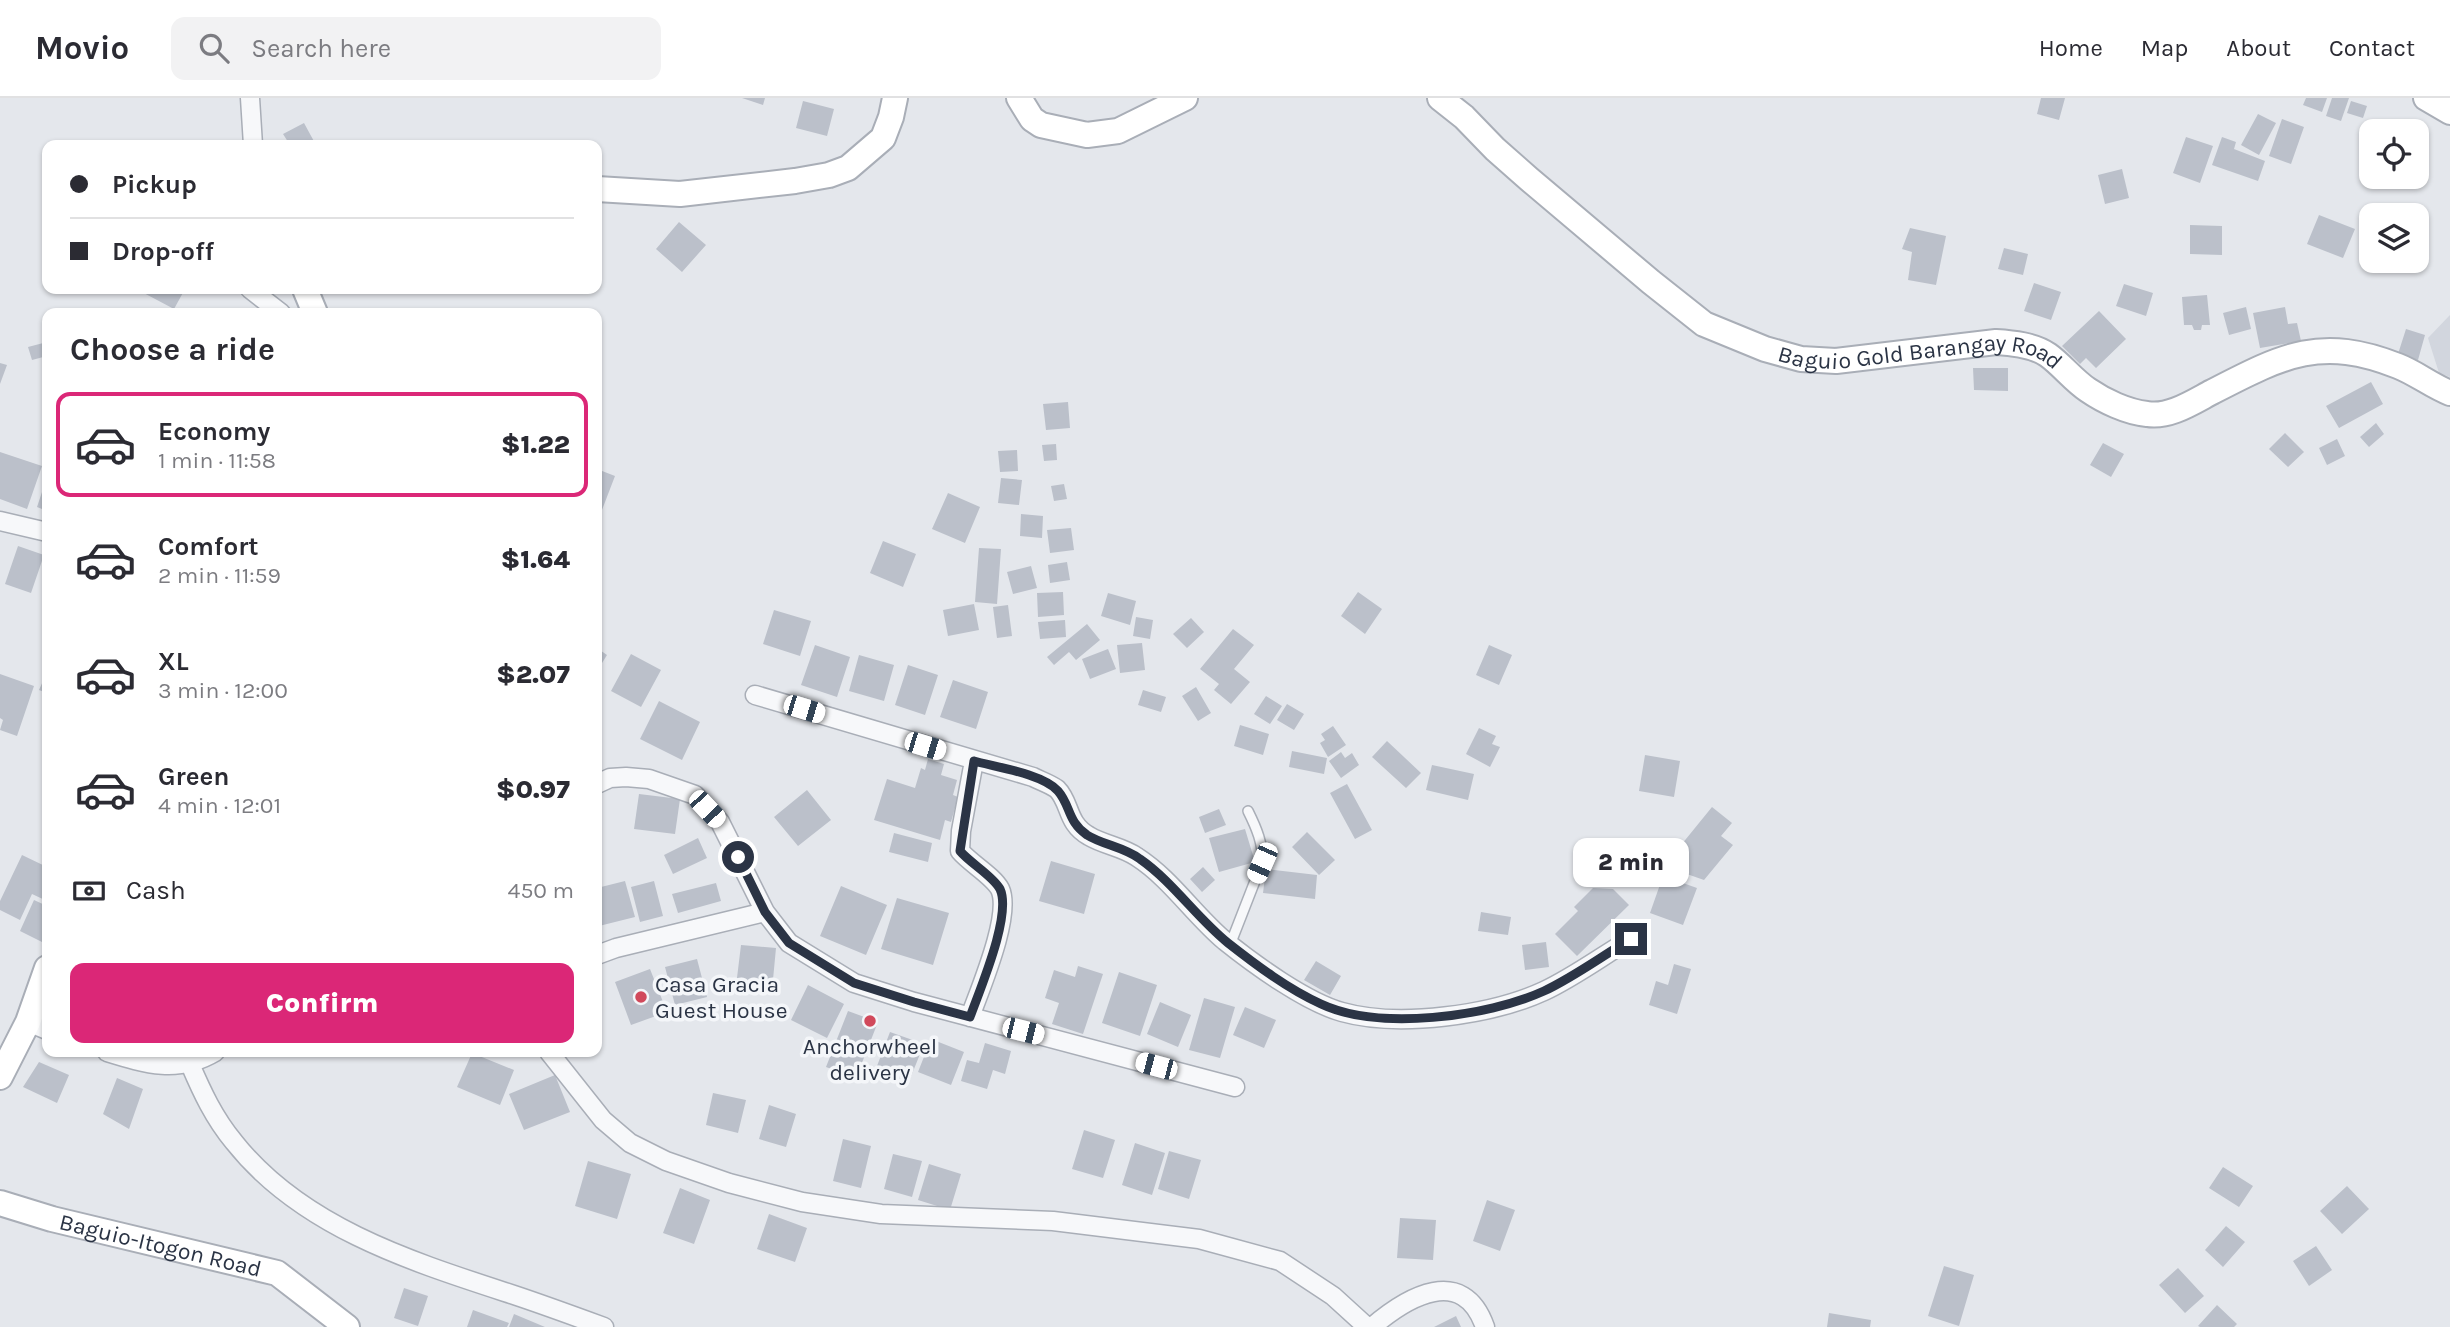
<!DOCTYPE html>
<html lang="en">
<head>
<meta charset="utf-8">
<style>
  body { margin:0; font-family:Karla,sans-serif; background:#f2f2f3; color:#2b2b33; height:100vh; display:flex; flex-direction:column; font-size:26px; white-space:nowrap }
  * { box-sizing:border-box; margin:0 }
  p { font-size:23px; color:#7c7c81 }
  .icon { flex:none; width:38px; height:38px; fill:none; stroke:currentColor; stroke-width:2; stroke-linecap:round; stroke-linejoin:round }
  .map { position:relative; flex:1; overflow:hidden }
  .side { position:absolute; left:42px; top:210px; width:560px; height:749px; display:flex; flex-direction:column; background:#fff; border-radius:14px; box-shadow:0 2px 5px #0004 }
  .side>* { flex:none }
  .banner { position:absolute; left:42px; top:42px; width:560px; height:154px; border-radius:14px; box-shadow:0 2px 5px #0004; display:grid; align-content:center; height:154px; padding:0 28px; background:#fff }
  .buttons { position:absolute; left:2359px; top:21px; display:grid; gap:14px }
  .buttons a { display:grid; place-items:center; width:70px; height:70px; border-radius:14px; background:#fff; box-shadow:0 2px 5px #0004; font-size:35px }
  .end { position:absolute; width:32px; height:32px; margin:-16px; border:9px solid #2b3445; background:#fff; box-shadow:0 0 0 4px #fff }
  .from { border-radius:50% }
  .bubble { position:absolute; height:49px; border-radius:14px; background:#fff; box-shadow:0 2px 5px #0004; font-size:23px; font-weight:800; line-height:49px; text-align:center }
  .car { position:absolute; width:21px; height:42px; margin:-21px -10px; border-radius:9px; box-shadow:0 0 5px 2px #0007; background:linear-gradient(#fff 24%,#345 0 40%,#fff 0 76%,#345 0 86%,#fff 0) }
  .banner b { display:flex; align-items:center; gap:24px; height:66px; font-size:26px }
  .banner b+b { border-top:2px solid #e1e1e2 }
  .banner i { width:18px; height:18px; background:#2b2b33 }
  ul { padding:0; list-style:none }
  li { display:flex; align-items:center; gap:21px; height:105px; margin:0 14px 10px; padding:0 14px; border:4px solid transparent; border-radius:14px }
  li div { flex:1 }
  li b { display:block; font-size:26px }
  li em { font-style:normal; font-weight:800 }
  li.current { border-color:#db2777 }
  li>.icon { width:63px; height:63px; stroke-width:1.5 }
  h2 { padding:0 28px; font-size:32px; line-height:84px }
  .pay { display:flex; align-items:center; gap:18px; height:77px; padding:0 28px; font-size:26px }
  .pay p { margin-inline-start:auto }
  .button { display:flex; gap:14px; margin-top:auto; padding:14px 28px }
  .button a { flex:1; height:80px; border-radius:14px; background:#db2777; color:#fff; font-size:28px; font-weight:800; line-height:80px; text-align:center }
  header { display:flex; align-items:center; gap:42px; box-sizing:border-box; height:98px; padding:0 35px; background:#fff; border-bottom:2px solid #e1e1e2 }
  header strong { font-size:33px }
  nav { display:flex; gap:38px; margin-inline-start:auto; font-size:24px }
  .search { width:490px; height:63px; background:#f2f2f3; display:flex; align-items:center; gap:18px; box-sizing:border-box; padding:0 24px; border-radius:14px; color:#7c7c81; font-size:26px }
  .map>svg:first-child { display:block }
</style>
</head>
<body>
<header>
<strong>Movio</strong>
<div class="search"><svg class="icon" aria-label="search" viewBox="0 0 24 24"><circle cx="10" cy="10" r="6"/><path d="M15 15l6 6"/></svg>Search here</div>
<nav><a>Home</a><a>Map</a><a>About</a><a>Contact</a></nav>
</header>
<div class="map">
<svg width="2450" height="1229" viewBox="0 0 2450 1229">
  <rect width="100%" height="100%" fill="#e4e7ec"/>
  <path fill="#d2d6de" d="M2450,217V279L2439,275L2428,240Z"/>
  <path fill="#bbc0ca" d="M742,0H765L763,7Z
    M2041,0H2065L2059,22L2037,16Z
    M2306,0H2327L2322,14L2303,7Z
    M2332,0H2349L2341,23L2326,18Z
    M803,3L834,11L827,38L796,30Z
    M2351,3L2367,8L2363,20L2347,15Z
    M2258,16L2276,25L2259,57L2241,47Z
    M2282,21L2304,29L2291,66L2269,58Z
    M304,25L316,47H290L283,36Z
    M2417,34L2425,37L2418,58L2426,61L2421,71L2417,69Z
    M2186,39L2213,48L2200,85L2173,75Z
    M2222,39L2236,44L2234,51L2265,63L2258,83L2212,67Z
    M2122,71L2129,100L2105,106L2098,77Z
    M2319,117L2355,131L2343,160L2307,146Z
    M679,124L706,147L682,174L656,151Z
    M2190,127L2222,128V157L2190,156Z
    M1910,130L1946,138L1936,187L1908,182L1912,154L1902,151Z
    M46,142L47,166L42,167Z
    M2004,150L2028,156L2023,177L1998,171Z
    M2034,185L2061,194L2051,222L2024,213Z
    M2124,186L2153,195L2146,218L2116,208Z
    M142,191H185L174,211L140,193Z
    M2207,197L2210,227H2202L2201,232H2194L2192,227H2184L2182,199Z
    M2246,209L2251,231L2229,237L2223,215Z
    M2285,209L2288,226L2297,225L2301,243L2260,250L2253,215Z
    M2099,213L2126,241L2096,270L2086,260L2080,266L2062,248Z
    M2406,231L2425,237L2418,262L2398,256Z
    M47,244V258L32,262L28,249Z
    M0,265L7,267L0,286Z
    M1973,270H2008V293L1974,292Z
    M2371,284L2383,306L2339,330L2326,308Z
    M1068,304L1070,330L1046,332L1043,306Z
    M2376,325L2384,336L2369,349L2360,339Z
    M2285,335L2304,354L2288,369L2269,351Z
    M2337,341L2345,358L2327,367L2319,350Z
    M2103,345L2124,356L2111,379L2090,367Z
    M1056,346L1057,362L1044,363L1042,347Z
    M1017,352L1018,373L1000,374L998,353Z
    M0,354L42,368L27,411L0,401Z
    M597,371L615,378L597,425Z
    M47,379V413L37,409Z
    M1001,380L1022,382L1019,407L998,405Z
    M1064,386L1067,401L1054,403L1051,388Z
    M948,395L980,409L965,445L932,431Z
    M1021,416L1043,418L1042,440L1020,438Z
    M1071,430L1074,452L1050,455L1047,432Z
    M883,443L916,456L903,489L870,475Z
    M18,448L44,457L31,495L5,486Z
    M979,450L1001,451L997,506L975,504Z
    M1067,464L1070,482L1050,485L1048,467Z
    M1031,468L1037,490L1013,496L1007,474Z
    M1063,494L1064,517L1038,519L1037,495Z
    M1358,494L1382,511L1365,536L1341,518Z
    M1108,495L1136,503L1130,527L1101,518Z
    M974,506L979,532L948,538L943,512Z
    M1008,507L1012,538L997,540L993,509Z
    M774,512L811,523L800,558L763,546Z
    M1136,519L1153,522L1150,541L1133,538Z
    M1191,520L1204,534L1187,550L1173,536Z
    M1065,522L1066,539L1040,541L1038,524Z
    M1087,526L1100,542L1076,562L1069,554L1054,567L1047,559Z
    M1233,531L1254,547L1234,571L1250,584L1231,606L1214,592L1219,586L1200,571Z
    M1142,545L1145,572L1120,575L1117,547Z
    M815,547L850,559L837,599L801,587Z
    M1489,547L1512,557L1499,587L1476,577Z
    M597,550L607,557L597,573Z
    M1108,551L1116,571L1090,581L1082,561Z
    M631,556L661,572L641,609L611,593Z
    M859,557L894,567L884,603L849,593Z
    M908,567L938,577L925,617L895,607Z
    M47,574V595L39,592Z
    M0,576L34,588L17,638L0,632L3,622L0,620Z
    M953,582L988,594L976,631L940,619Z
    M1196,589L1211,615L1198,623L1182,598Z
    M1143,592L1166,599L1161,614L1138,607Z
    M1266,598L1282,608L1270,626L1254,616Z
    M659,603L700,624L682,662L640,641Z
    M1287,606L1304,616L1294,632L1277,622Z
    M1240,627L1269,636L1263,657L1234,648Z
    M1333,628L1346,647L1328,659L1320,645L1325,642L1321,636Z
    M1479,630L1496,638L1492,646L1500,649L1490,669L1466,656Z
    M1387,643L1421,675L1406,690L1372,659Z
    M1292,653L1327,660L1324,676L1289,669Z
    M1341,654L1345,660L1352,655L1359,667L1341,680L1329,663Z
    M1645,657L1680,663L1674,699L1639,693Z
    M928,661L944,666L941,677L957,682L953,697L958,699L951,724L945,722L940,742L874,722L887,681L915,690L921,670L925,672Z
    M1432,667L1474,676L1468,702L1426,692Z
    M1347,686L1372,732L1355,741L1330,695Z
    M807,692L831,722L798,748L774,719Z
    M639,696L680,701L675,736L634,731Z
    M1712,709L1732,725L1721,738L1733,747L1704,782L1664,768Z
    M1219,711L1226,727L1205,735L1199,719Z
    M1245,731L1255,764L1219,774L1209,740Z
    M1307,734L1335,762L1319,777L1292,749Z
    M894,735L932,745L928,764L889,754Z
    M698,740L707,760L673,776L664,757Z
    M22,757L47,769V803L32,796L20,822L0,812V803Z
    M1051,763L1095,776L1084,816L1039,803Z
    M1203,769L1215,782L1202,794L1190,781Z
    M1266,771L1317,777L1315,801L1263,795Z
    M1663,778L1697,790L1683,827L1650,815Z
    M625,783L635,819L599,828L597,818V790Z
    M654,783L663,818L640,824L631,789Z
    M716,785L721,803L678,815L672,796Z
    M841,788L887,807L866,857L820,838Z
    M1593,790L1613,791L1629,807L1577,858L1555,836L1578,813L1574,809Z
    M897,800L949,815L933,867L881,851Z
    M34,802L47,808V833L42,844L20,833Z
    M1481,814L1511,819L1508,837L1478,833Z
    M1546,844L1549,869L1525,872L1522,847Z
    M741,847L776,850L772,892L736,888Z
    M697,861L707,899L675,907L665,869Z
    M1316,863L1341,878L1330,897L1304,882Z
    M1674,866L1691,871L1677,916L1649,907L1656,883L1668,887Z
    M1078,868L1103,876L1083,936L1052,926L1059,905L1045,900L1054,872L1075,879Z
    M650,871L667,914L631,927L615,884Z
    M1119,874L1157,887L1140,938L1102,925Z
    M808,887L844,906L827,940L791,922Z
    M1204,900L1235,909L1220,960L1189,952Z
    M1160,904L1191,917L1178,949L1147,936Z
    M1245,909L1276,922L1264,950L1233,937Z
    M848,913L878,924L856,980L826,969Z
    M890,934L924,946L910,981L877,968Z
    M931,941L964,954L951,987L918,974Z
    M985,945L1011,953L1005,976L993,972L987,991L961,983L967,962L979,965Z
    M472,955L514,972L500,1007L457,989Z
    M39,964L69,977L57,1005L23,989Z
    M555,977L570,1014L524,1032L509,996Z
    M117,980L143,991L129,1031L103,1016Z
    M713,995L746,1002L738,1035L706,1027Z
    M769,1007L796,1016L786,1049L759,1041Z
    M1084,1032L1115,1042L1103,1080L1072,1071Z
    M843,1041L871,1048L861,1090L833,1083Z
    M1135,1045L1165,1055L1152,1097L1122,1087Z
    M1169,1053L1201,1062L1189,1101L1158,1091Z
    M893,1056L922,1063L912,1099L884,1091Z
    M588,1063L631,1076L617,1121L575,1108Z
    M929,1066L961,1076L950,1112L918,1102Z
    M2223,1069L2253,1088L2239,1109L2209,1090Z
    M2347,1088L2369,1111L2342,1136L2320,1113Z
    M680,1090L710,1102L694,1146L663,1135Z
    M1487,1102L1515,1112L1500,1153L1473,1143Z
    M769,1116L807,1130L795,1164L757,1151Z
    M1400,1120L1436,1122L1433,1162L1397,1160Z
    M2226,1128L2245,1144L2223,1169L2205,1152Z
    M2316,1148L2332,1172L2309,1188L2293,1163Z
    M1944,1168L1974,1177L1959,1228L1928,1218Z
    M2178,1170L2204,1198L2185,1215L2159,1187Z
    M404,1190L428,1198L418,1228L394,1220Z
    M2217,1207L2237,1226L2234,1229H2200L2198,1228Z
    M473,1212L509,1225L507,1229H467Z
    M1829,1215L1871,1222L1870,1229H1827Z
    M514,1216L545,1229H509Z
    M1456,1218L1461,1229H1434Z"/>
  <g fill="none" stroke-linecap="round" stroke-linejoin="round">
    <g stroke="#a9aeb7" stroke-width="12">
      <path id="lane" d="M1230,847L1262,765C1264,747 1256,729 1248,713"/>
    </g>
    <g stroke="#a9aeb7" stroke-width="21">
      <path id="street" d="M250,0L253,47
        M250,191L281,215
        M0,423L47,434
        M755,597L1033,679C1041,683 1050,686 1057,691C1071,705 1066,725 1089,738C1104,747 1123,749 1137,759C1171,781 1194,817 1225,843C1255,867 1306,904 1342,914C1399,930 1492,917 1544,893C1574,879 1602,858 1631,841
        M597,686L610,680L626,679L649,681L695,697L720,724L765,814L789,845L854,885L914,904L1235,989
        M597,857L616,850L765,814
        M970,919C980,891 1012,817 1000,791C993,778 970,765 960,753L961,733L974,663
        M28,924L47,932
        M107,954C146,966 178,976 215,954
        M549,954L603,1022L630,1045L666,1063L729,1085L802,1104L881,1116L1053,1123L1199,1141L1280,1163L1333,1198L1367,1229
        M190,966C202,994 214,1020 234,1044C302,1130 413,1164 514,1197C544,1207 574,1218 604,1229
        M1372,1229C1407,1199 1463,1166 1485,1229"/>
    </g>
    <g stroke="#a9aeb7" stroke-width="28">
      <g id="secondary">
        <path d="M1019,0L1032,21L1041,27L1087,37L1118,33L1185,0"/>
        <path id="s1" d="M1440,0L1464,19L1495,51L1529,81L1651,184L1704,226L1765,251L1801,261L1836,263L1996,244C2012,245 2034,247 2048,257C2062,267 2073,282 2088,292C2104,303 2127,314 2147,316C2169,320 2193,304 2212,294C2282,258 2320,237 2398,268C2416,275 2432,288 2450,295"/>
        <path d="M2426,0L2450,14"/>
        <path d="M597,91L680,96L795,83L829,77L848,70L883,40L891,19L895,0"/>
        <path d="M305,191L315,215"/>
        <path d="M0,979L28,924L47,870"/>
        <path id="s2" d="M0,1105L52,1121L277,1175L347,1229"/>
      </g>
    </g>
    <use href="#lane" stroke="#f7f8fa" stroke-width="9"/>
    <use href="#street" stroke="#f7f8fa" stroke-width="18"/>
    <use href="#secondary" stroke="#fff" stroke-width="24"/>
  </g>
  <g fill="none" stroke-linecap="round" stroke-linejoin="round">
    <path stroke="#2b3445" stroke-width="9" d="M738,759L765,814L789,845L854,885L914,904L970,919C980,891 1012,817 1000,791C993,778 970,765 960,753L974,663C996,669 1043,676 1058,693C1071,708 1067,723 1087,737C1103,747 1124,749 1140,761C1173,784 1196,819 1228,845C1256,867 1288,891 1321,906C1379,933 1487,919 1544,893C1574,879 1602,858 1631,841"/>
  </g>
  <g fill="#d1495b" stroke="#f4f6f9" stroke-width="2.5">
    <circle cx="641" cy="899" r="7"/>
    <circle cx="870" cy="923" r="7"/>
  </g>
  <g text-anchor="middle" stroke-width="7" stroke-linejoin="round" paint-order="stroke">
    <g font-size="23" fill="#2b3445" stroke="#f4f6f9">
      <text dy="8" stroke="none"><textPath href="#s1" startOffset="572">Baguio Gold Barangay Road</textPath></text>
      <text dy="8" stroke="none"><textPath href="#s2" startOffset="166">Baguio-Itogon Road</textPath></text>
    </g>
    <g font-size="23" fill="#2b3445" stroke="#f4f6f9" text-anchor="start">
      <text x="655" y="894">Casa Gracia<tspan x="655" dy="26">Guest House</tspan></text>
      <text x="870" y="956" text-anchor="middle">Anchorwheel<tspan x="870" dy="26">delivery</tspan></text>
    </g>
  </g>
</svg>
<div class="buttons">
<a><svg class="icon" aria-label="locate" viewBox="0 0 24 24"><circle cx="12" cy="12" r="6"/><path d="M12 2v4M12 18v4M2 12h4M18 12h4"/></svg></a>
<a><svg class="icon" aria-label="layers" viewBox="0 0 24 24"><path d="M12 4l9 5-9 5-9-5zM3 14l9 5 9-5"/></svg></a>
</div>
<i class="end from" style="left:738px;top:759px"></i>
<i class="end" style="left:1631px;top:841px"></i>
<div class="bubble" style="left:1573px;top:740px;width:116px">2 min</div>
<i class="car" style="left:804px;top:611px;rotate:107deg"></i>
<i class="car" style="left:925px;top:648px;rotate:107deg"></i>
<i class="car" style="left:707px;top:711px;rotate:137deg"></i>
<i class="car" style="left:1262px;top:765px;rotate:204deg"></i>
<i class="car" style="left:1023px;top:933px;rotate:104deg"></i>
<i class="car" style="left:1156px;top:968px;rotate:285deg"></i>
<div class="banner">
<b><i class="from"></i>Pickup</b>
<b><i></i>Drop-off</b>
</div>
<section class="side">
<h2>Choose a ride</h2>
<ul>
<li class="current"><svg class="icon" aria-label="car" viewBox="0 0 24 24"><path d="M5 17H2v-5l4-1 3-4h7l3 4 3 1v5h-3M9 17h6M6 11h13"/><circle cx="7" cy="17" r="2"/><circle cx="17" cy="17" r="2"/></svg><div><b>Economy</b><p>1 min · 11:58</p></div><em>$1.22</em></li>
<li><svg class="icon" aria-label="car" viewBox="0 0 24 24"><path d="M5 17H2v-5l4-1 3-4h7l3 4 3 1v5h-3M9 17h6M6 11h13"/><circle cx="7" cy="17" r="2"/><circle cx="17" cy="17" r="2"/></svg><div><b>Comfort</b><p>2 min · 11:59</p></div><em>$1.64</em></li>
<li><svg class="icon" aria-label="car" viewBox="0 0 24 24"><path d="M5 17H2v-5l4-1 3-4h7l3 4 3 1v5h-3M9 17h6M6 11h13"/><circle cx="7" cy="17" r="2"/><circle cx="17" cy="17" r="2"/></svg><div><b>XL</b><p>3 min · 12:00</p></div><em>$2.07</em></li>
<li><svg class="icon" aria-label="car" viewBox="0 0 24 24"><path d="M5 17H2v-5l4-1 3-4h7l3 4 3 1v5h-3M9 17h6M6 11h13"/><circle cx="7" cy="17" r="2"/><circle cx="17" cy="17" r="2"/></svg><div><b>Green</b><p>4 min · 12:01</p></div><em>$0.97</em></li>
</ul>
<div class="pay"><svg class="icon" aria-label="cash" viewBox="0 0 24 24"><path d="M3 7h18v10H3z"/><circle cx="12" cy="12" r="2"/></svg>Cash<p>450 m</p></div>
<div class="button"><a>Confirm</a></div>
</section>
</div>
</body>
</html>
